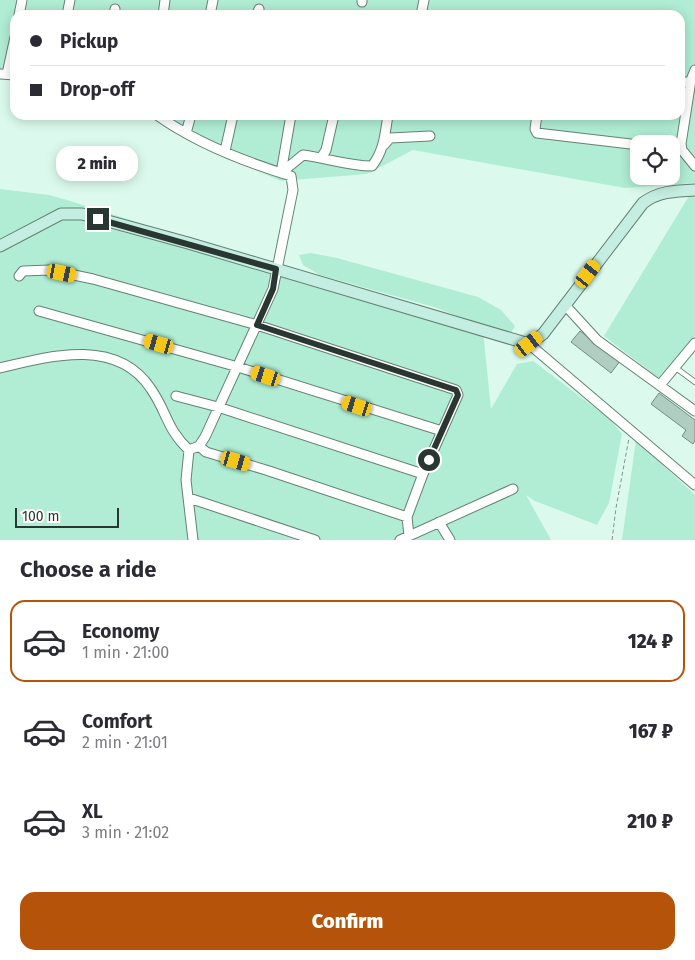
<!DOCTYPE html>
<html lang="en">
<head>
<meta charset="utf-8">
<style>
  body { margin:0; font-family:"Fira Sans",sans-serif; background:#f2f2f3; color:#2b2b33; height:100vh; display:flex; flex-direction:column; font-size:19px; white-space:nowrap }
  * { box-sizing:border-box; margin:0 }
  p { font-size:16px; color:#7c7c81 }
  .icon { flex:none; width:28px; height:28px; fill:none; stroke:currentColor; stroke-width:2; stroke-linecap:round; stroke-linejoin:round }
  .map { position:relative; height:540px; overflow:hidden }
  .sheet { display:flex; flex-direction:column; background:#fff; flex:1 }
  .sheet>* { flex:none }
  .hud { position:absolute; left:10px; top:10px; width:675px; height:110px; border-radius:15px; box-shadow:0 2px 12px #0003; display:grid; align-content:center; height:110px; padding:0 20px; background:#fff }
  .buttons { position:absolute; left:630px; top:135px; display:grid; gap:10px }
  .buttons a { display:grid; place-items:center; width:50px; height:50px; border-radius:10px; background:#fff; box-shadow:0 2px 12px #0003; font-size:25px }
  .scale { position:absolute; left:15px; bottom:12px; width:104px; box-sizing:border-box; padding-left:5px; border:2px solid #2a3631; border-top:0; font-size:14px; line-height:18px; white-space:nowrap; color:#2a3631; -webkit-text-stroke:4px #fff; paint-order:stroke }
  .end { position:absolute; width:22px; height:22px; margin:-11px; border:6px solid #2a3631; background:#fff; box-shadow:0 0 0 2px #fff }
  .from { border-radius:50% }
  .bubble { position:absolute; height:35px; border-radius:15px; background:#fff; box-shadow:0 2px 12px #0003; font-size:16px; font-weight:800; line-height:35px; text-align:center }
  .car { position:absolute; width:15px; height:30px; margin:-15px -8px; border-radius:6px; box-shadow:0 0 4px 1px #0007; background:linear-gradient(#f5c518 24%,#345 0 40%,#f5c518 0 76%,#345 0 86%,#f5c518 0) }
  .hud b { display:flex; align-items:center; gap:18px; height:48px; font-size:19px }
  .hud b+b { border-top:1px solid #e1e1e2 }
  .hud i { width:12px; height:12px; background:#2b2b33 }
  ul { padding:0; list-style:none }
  li { display:flex; align-items:center; gap:15px; height:82px; margin:0 10px 8px; padding:0 10px; border:2px solid transparent; border-radius:15px }
  li div { flex:1 }
  li b { display:block; font-size:19px }
  li em { font-style:normal; font-weight:800 }
  li.selected { border-color:#b45309 }
  li>.icon { width:45px; height:45px; stroke-width:1.5 }
  h2 { padding:0 20px; font-size:22px; line-height:60px }
  .action { display:flex; gap:10px; margin-top:auto; padding:10px 20px }
  .action a { flex:1; height:58px; border-radius:15px; background:#b45309; color:#fff; font-size:20px; font-weight:800; line-height:58px; text-align:center }
  .map>svg:first-child { display:block }
</style>
</head>
<body>
<div class="map">
<svg width="695" height="540" viewBox="0 0 695 540">
  <rect width="100%" height="100%" fill="#dbfaed"/>
  <path fill="#b0edd4" fill-rule="evenodd" d="M0,0H695V183L625,188L413,150L367,174L280,181L181,135L149,115H680V15H15V80L0,79ZM639,144H671V176H639Z
    M0,189L49,195L67,200L483,331L491,409L517,364L533,361L610,419L622,434L609,503L597,525L535,501L526,495L551,540H0Z
    M689,196H695V336L660,379L604,336Z
    M311,253L337,258L478,297L501,310L515,326L511,333L483,326L434,307L320,275L303,265L299,255Z
    M636,440L695,495V540H622Z"/>
  <path fill="#afcdc0" stroke="#728e83" d="M580,331L620,361L611,373L571,342Z
    M659,393L695,420V441L693,444L682,436L686,430L651,404Z"/>
  <g fill="none" stroke-linecap="round" stroke-linejoin="round">
    <g stroke="#658175" stroke-width="6">
      <path id="lane" d="M676,368L695,382"/>
    </g>
    <g stroke="#658175" stroke-width="11">
      <path id="street" d="M362,2V0
        M19,15L22,0
        M67,15L70,0
        M114,15L115,9
        M163,15L165,0
        M210,15L213,0
        M257,15L259,9
        M421,15L424,0
        M695,70L691,80L681,144L682,150L695,166
        M0,74L15,75
        M7,74L15,37
        M680,82H691
        M157,115C196,143 245,162 291,176L293,190L273,289L205,437L199,446L189,450
        M291,115L281,173L303,155C327,158 348,166 372,166C384,151 385,134 388,115
        M537,115L535,129L537,133L639,145
        M186,133L191,115
        M384,145L390,138L430,136
        M225,151L233,115
        M321,158L326,150L334,115
        M19,276L23,271L50,270L93,279L257,325L456,390L458,395L423,474L407,517L409,536
        M565,305L597,340L695,411
        M39,311L238,367L442,431
        M529,344L695,485
        M0,368C49,356 117,337 151,389C167,412 167,430 189,450L186,480L193,540
        M660,385L695,343
        M176,396L218,407L423,474
        M199,446L206,452L266,470L407,517
        M189,498L315,540
        M439,522L450,540
        M400,540L513,489"/>
    </g>
    <g stroke="#658175" stroke-width="13">
      <path id="secondary" d="M0,246L61,214H82L188,243L529,344L543,334L643,203C659,191 676,191 695,190"/>
    </g>
    <path stroke="#80958c" stroke-width="1" stroke-dasharray="4 2.5" stroke-linecap="butt" d="M612,540L616,508L629,438"/>
    <use href="#lane" stroke="#fff" stroke-width="4.5"/>
    <use href="#street" stroke="#fff" stroke-width="9"/>
    <use href="#secondary" stroke="#c4eee1" stroke-width="11"/>
  </g>
  <g fill="none" stroke-linecap="round" stroke-linejoin="round">
    <path stroke="#2a3631" stroke-width="6" d="M98,219L276,269L273,289L257,325L456,390L458,395L429,460"/>
  </g>
</svg>
<div class="buttons">
<a><svg class="icon" aria-label="locate" viewBox="0 0 24 24"><circle cx="12" cy="12" r="6"/><path d="M12 2v4M12 18v4M2 12h4M18 12h4"/></svg></a>
</div>
<div class="scale">100 m</div>
<i class="end from" style="left:429px;top:460px"></i>
<i class="end" style="left:98px;top:219px"></i>
<div class="bubble" style="left:56px;top:146px;width:82px">2 min</div>
<i class="car" style="left:62px;top:273px;rotate:102deg"></i>
<i class="car" style="left:588px;top:274px;rotate:37deg"></i>
<i class="car" style="left:159px;top:344px;rotate:286deg"></i>
<i class="car" style="left:529px;top:344px;rotate:52deg"></i>
<i class="car" style="left:266px;top:376px;rotate:288deg"></i>
<i class="car" style="left:357px;top:406px;rotate:288deg"></i>
<i class="car" style="left:236px;top:461px;rotate:106deg"></i>
<div class="hud">
<b><i class="from"></i>Pickup</b>
<b><i></i>Drop-off</b>
</div>
</div>
<section class="sheet">
<h2>Choose a ride</h2>
<ul>
<li class="selected"><svg class="icon" aria-label="car" viewBox="0 0 24 24"><path d="M5 17H2v-5l4-1 3-4h7l3 4 3 1v5h-3M9 17h6M6 11h13"/><circle cx="7" cy="17" r="2"/><circle cx="17" cy="17" r="2"/></svg><div><b>Economy</b><p>1 min · 21:00</p></div><em>124 ₽</em></li>
<li><svg class="icon" aria-label="car" viewBox="0 0 24 24"><path d="M5 17H2v-5l4-1 3-4h7l3 4 3 1v5h-3M9 17h6M6 11h13"/><circle cx="7" cy="17" r="2"/><circle cx="17" cy="17" r="2"/></svg><div><b>Comfort</b><p>2 min · 21:01</p></div><em>167 ₽</em></li>
<li><svg class="icon" aria-label="car" viewBox="0 0 24 24"><path d="M5 17H2v-5l4-1 3-4h7l3 4 3 1v5h-3M9 17h6M6 11h13"/><circle cx="7" cy="17" r="2"/><circle cx="17" cy="17" r="2"/></svg><div><b>XL</b><p>3 min · 21:02</p></div><em>210 ₽</em></li>
</ul>
<div class="action"><a>Confirm</a></div>
</section>
</body>
</html>
